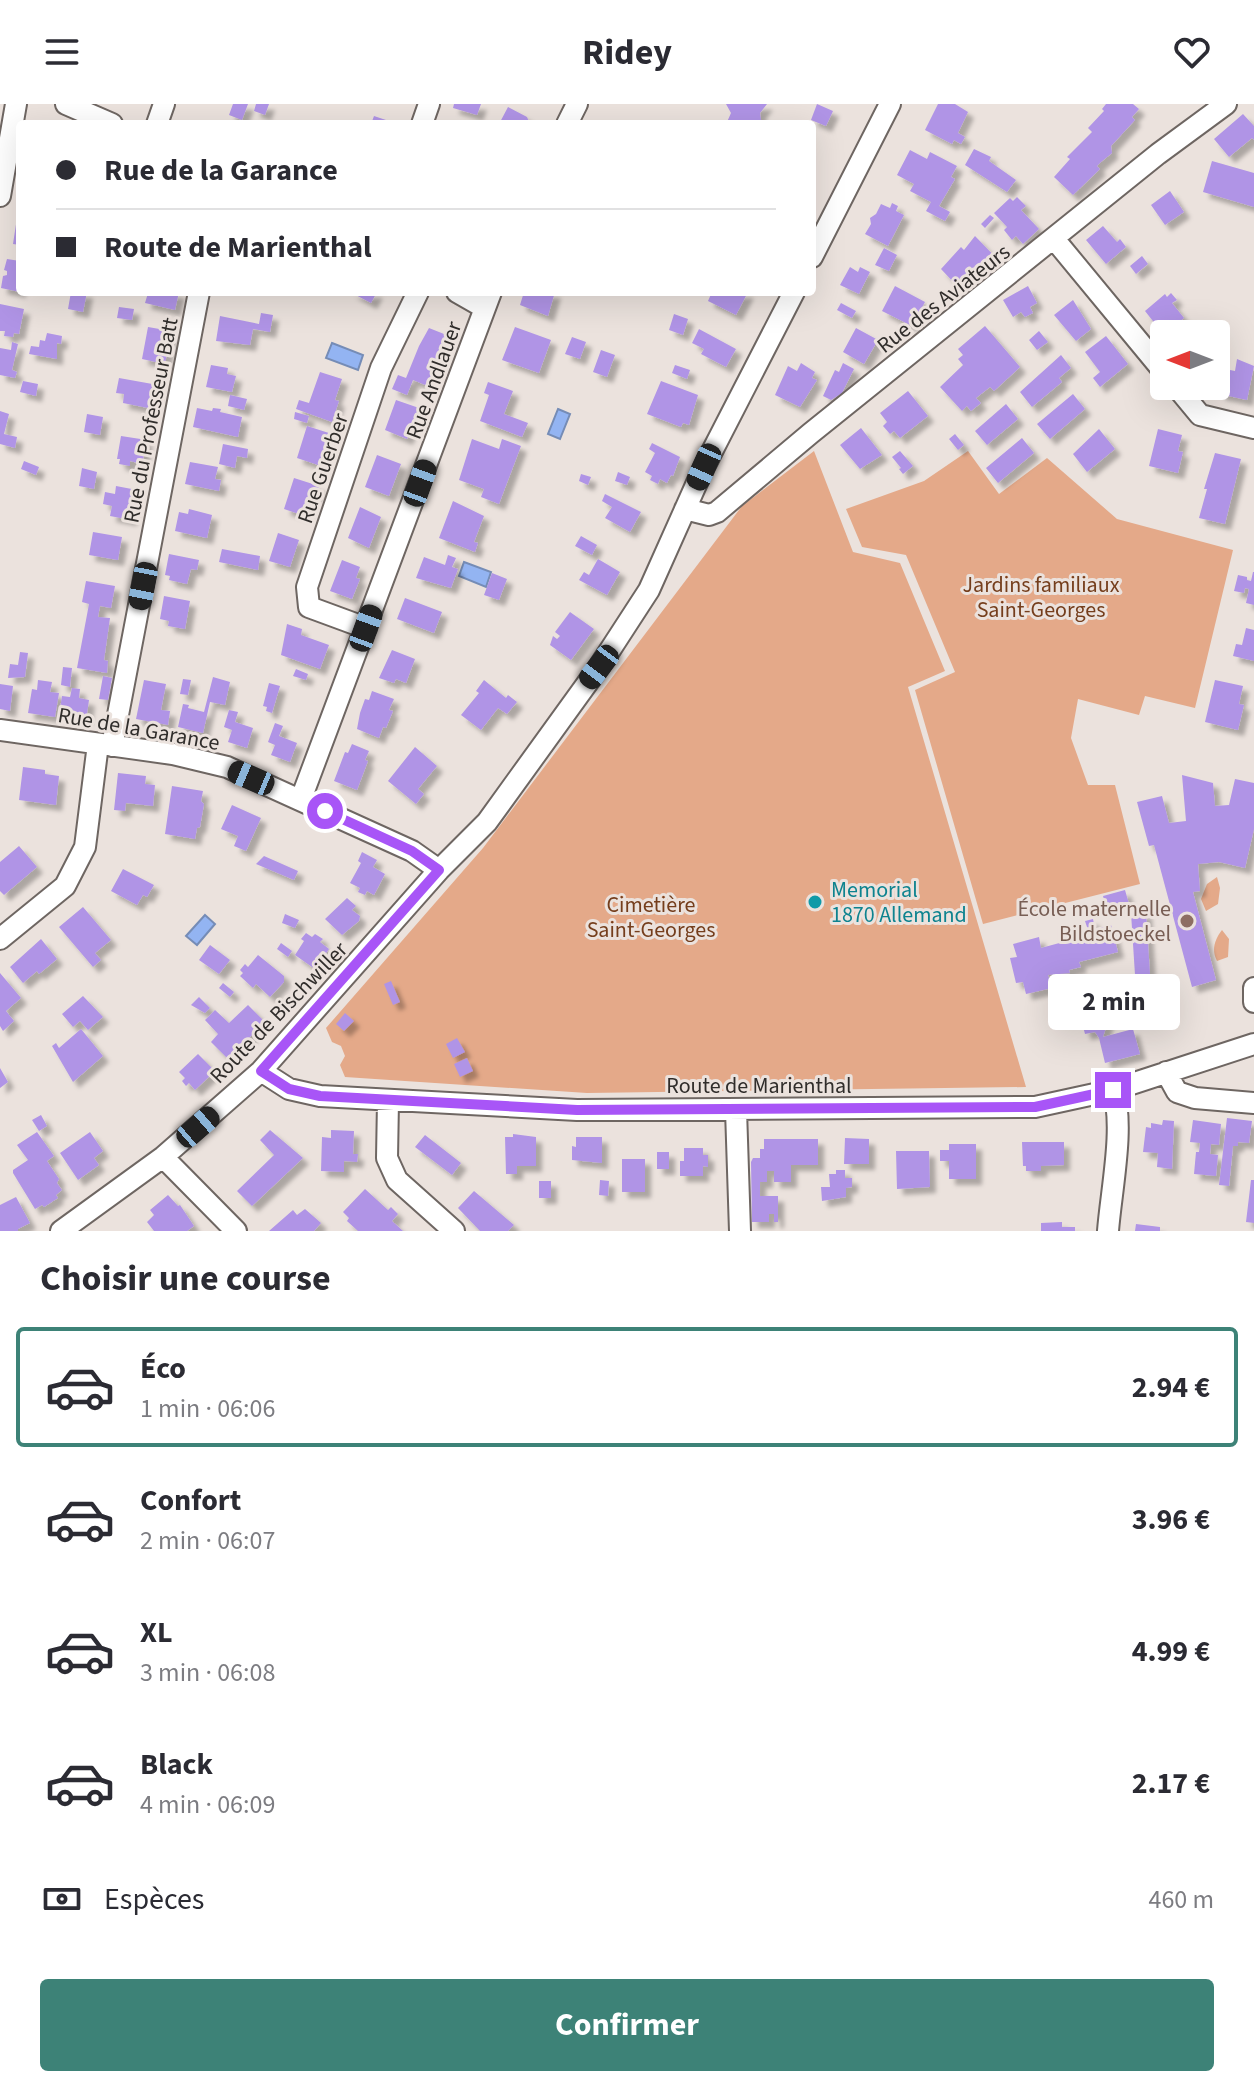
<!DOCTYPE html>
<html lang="fr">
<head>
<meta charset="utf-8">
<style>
  body { margin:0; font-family:"Source Sans 3",sans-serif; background:#f7f7f7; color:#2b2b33; height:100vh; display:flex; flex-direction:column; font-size:30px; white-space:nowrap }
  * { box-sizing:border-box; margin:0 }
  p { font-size:26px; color:#7c7c81 }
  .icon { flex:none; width:44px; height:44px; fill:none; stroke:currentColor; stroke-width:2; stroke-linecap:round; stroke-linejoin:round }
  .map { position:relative; height:1127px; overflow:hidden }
  .side { display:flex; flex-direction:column; background:#fff; flex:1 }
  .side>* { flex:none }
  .banner { position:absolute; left:16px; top:16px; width:800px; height:176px; border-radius:8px; box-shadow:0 8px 32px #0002; display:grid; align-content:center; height:176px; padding:0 40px; background:#fff }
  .needle { width:52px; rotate:270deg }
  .buttons { position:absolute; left:1150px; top:216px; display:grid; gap:16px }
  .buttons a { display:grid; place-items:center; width:80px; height:80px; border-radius:8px; background:#fff; box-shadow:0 8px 32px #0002; font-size:40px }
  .end { position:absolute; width:36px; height:36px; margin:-18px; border:10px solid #a855f7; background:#fff; box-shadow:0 0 0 4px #fff }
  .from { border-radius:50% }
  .bubble { position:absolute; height:56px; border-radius:8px; background:#fff; box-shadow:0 8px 32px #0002; font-size:26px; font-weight:700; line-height:56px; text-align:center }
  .car { position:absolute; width:24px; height:48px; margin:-24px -12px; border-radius:10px; box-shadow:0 0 6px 2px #0007; background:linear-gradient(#222 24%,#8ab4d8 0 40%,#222 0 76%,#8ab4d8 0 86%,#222 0) }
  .banner b { display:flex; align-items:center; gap:28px; height:76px; font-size:30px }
  .banner b+b { border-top:2px solid #e1e1e2 }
  .banner i { width:20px; height:20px; background:#2b2b33 }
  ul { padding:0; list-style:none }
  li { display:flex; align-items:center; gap:24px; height:120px; margin:0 16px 12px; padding:0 24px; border:4px solid transparent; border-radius:8px }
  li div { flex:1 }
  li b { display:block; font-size:30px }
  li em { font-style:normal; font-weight:700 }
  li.on { border-color:#3d8277 }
  li>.icon { width:72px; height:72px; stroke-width:1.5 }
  h2 { padding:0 40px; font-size:36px; line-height:96px }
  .pay { display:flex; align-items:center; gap:20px; height:88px; padding:0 40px; font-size:30px }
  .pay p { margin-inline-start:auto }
  .button { display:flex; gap:16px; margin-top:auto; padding:16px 40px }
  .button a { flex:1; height:92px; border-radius:8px; background:#3d8277; color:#fff; font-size:32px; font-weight:700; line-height:92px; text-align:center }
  header { display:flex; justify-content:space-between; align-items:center; height:104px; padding:0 40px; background:#fff; font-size:36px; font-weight:700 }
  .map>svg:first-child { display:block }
</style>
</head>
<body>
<header><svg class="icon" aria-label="menu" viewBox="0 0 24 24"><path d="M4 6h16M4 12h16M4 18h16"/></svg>Ridey<svg class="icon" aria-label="heart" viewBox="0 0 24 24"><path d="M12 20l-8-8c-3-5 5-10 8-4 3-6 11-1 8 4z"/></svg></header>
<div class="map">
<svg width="1254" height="1127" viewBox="0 0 1254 1127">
  <defs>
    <filter id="shadow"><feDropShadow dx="6" dy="6" stdDeviation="2" flood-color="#0004"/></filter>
  </defs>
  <rect width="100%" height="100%" fill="#ebe2dd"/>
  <path fill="#e4a989" d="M814,347L853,448L900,459L945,567L908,583L1026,983L587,989L345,973L340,961L345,952L341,942L332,938L326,924L483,744L742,402Z
    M968,347L999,390L1047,354L1117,415L1233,446L1195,604L1145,592L1139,611L1078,595L1071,634L1088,681H1115L1140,780L983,820L915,586L955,568L906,451L862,443L846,405L924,377Z
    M1217,773L1220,784L1218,800L1206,807L1201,795L1207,780Z
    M1222,826L1229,835L1228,853L1217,857C1211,846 1215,835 1222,826Z"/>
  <path fill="#93b4f2" stroke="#758cb6" stroke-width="2" d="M332,239L363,251L358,266L326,254Z
    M558,305L570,310L560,335L548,330Z
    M464,458L491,468L486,483L459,472Z
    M205,811L215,820L197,841L186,832Z"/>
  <path fill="#b094e6" filter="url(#shadow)" d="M233,0H248L242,16L229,11Z
    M256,0H269L265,11L254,7Z
    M454,0H481L477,11L453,4Z
    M726,0H767L760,9L761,16L755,20L727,18L731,9Z
    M817,0L833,7L826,22L811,16Z
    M938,0H955L968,8L958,29L965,33L961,40L954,36L952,40L925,26Z
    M1106,0H1133L1139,5L1132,13L1135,16L1111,42L1112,49L1101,58L1097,62L1100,65L1073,91L1054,73L1070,55L1067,53L1092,28L1088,24L1104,7L1102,5Z
    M508,3L527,13L530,20H499Z
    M1243,10L1254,22V36L1252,34L1229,53L1214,35Z
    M374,12L395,19V20H371Z
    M974,45L991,53L989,57L1016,76L1007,88L965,61Z
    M910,46L927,55L930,48L957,62L951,73L955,75L939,102L950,108L945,117L926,107L931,98L910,87L914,80L897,71Z
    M1212,57L1254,69V103L1203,88Z
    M1170,87L1184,108L1165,121L1151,101Z
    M1017,93L1026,102L1021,106L1039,125L1023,140L1016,132L1012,136L1004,126L1007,123L994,109L1010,94L1013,97Z
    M892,99L898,102L896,107L904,111L888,142L865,130L871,120L870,114L876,110L881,100L890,104Z
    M18,107H20V141L13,140Z
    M990,111L994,114L985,124L981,120Z
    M1103,122L1117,138L1120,135L1126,143L1106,160L1086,136Z
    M975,132L1003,161L990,172L987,168L979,175L970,172L958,183L941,165L961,143L964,146Z
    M884,144L897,151L889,167L875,161Z
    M1142,152L1148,160L1136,170L1130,162Z
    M7,155L20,157V188L1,184L3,172L7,171V167L4,166Z
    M850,163L858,168L860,163L870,168L859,190L840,181Z
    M895,182L925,198L912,222L882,207Z
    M1028,182L1037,199L1030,203L1033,209L1025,213L1021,208L1013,213L1003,196Z
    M71,188H87L83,208L68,205Z
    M155,188H179L175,206L145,199L148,189Z
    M350,188H377L371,199Z
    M524,188H555L548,212L520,201Z
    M712,188H748L736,211L708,197Z
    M1171,189L1177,196L1172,199L1184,214L1168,228L1164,223L1160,226L1145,207L1165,190L1167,193Z
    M1073,196L1091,225L1076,237L1054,211Z
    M841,199L856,207L852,214L837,206Z
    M0,200L24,205L19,230L14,229L13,233L4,232L5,227H0Z
    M119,203L134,205L132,216L117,214Z
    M261,209L273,211L270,228L253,225L250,241L216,237L220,212L259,220Z
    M674,210L688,215L683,231L669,226Z
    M985,222L1020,263L994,287L990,283L976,294L981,299L971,307L967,302L962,307L940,283L963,261L958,255L963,251L958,245Z
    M1201,222L1208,230H1191Z
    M148,223L171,227L165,260L142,255Z
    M515,223L551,236L539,269L502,256Z
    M429,224L449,232L430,283L413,276L407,291L392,285L398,271L406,274L419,242Z
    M856,224L878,236L864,260L843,248Z
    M699,225L736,245L726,263L701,250L704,245L692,239Z
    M1039,227L1048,238L1037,246L1029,236Z
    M47,229L62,232L61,240L57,239V255L29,250L31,242L39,243L40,236L45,237Z
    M1106,232L1128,260L1100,283L1093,274L1100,268L1085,248Z
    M572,233L586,238L580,255L565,250Z
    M12,238L18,240L12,266L17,268L15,274L0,271V244L11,246Z
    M601,246L615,251L607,273L593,268Z
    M1061,251L1071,264L1059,274L1062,278L1032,303L1020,288Z
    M1237,255L1254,262L1247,296L1219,290L1225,265L1235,267Z
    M801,259L815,268L812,274L817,276L800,303L775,291L788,262L797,267Z
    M843,259L854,265L842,289L831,296L823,292L835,266L839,268Z
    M211,261L228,264L227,270L236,272L232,288L206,283Z
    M675,261L690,266L687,275L672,269Z
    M320,268L342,275L335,296L339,297L332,318L296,305L299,296L309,299Z
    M119,274L158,281L153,305L123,299L124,290L116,289Z
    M23,277L38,280L36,292L20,288Z
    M661,277L698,291L689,321L683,319L681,323L647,310Z
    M488,278L513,287L504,310L528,319L522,333L480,317L489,291L484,289Z
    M908,287L928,312L900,334L894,327L890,330L883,322L887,318L880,309Z
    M1073,290L1085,305L1050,335L1037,320Z
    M230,291L247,295L244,306L228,302Z
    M396,296L419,304L407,335L385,326Z
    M1006,300L1018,315L987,341L975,327Z
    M197,304L212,307L213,304L221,305L220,308L242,313L238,333L193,323Z
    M0,307L9,310L4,330L17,333L15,344L0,340Z
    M295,308L309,312L307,319L294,315Z
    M87,310L103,313L100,331L84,328Z
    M307,322L332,330L321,362L297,354Z
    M861,324L882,351L860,365L840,341Z
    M1099,325L1115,345L1087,368L1073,350Z
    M1158,325L1182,331L1178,347L1183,348L1178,369L1149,362Z
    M955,330L964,341L958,346L949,335Z
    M121,332L147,336L142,360L130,357V362L119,360L120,355H117Z
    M1022,334L1034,349L998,379L986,364Z
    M472,335L499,345L502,335L521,342L499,400L481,393L484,385L459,376Z
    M652,339L680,353L673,372L671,371L667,379L660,375L658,380L650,376L652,372L645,368L655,349L649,345Z
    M223,340L248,345L247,354L237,352L235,364L219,360Z
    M900,347L913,362L903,370L899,365L901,364L892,353Z
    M1215,349L1241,355L1225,420L1199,414L1207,385H1204Z
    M377,351L401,360L389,392L365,383Z
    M24,357L39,363L36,371L21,365Z
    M190,358L218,363L215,375L221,376L219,387L185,380Z
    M82,364L97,368L94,385L79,382Z
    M618,368L630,373L627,381L615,377Z
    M581,370L591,373L588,381L579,377Z
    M294,374L319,382L315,393L312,392L305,412L284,405Z
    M116,382L137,386L131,416L110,412L112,402L103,400L105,388L115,390Z
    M605,390L641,408L630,428L605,414L612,403L602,397Z
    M453,397L484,412L474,438L478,439L475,448L439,434Z
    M360,403L381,413L369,444L348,434Z
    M189,405L212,411L207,434L175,427L179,408L188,410Z
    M93,428L122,433L118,456L89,451Z
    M278,429L299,436L290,463L269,457Z
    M581,432L597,441L592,451L575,442Z
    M222,445L260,452L258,466L219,458Z
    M169,450L199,456L197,466L191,465L187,480L169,476L170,472L165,471Z
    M448,451L456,454L452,463L458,465L451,484L416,474L424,453L445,461Z
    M598,455L620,468L607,491L579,476L584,468L589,471Z
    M342,456L360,463L356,474L360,475L352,495L330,487Z
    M1253,468H1254V501L1246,499L1249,485L1245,484L1244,489L1234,487L1238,471L1247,473V476L1251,477Z
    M492,469L507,475L499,496L484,491Z
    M86,477L115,482L111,504L100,502L98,513L110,514L104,556L108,557L107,569L77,564L89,500L82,498Z
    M164,492L190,497L185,525L168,522L169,517L160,515Z
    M405,494L442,508L434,529L397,515Z
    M570,508L594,525L571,556L550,541L553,532L557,535L560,532L555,528Z
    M287,520L302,525L301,531L329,541L320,565L281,551Z
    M1246,524L1254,526V557L1233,552L1236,540L1242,541Z
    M392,546L415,555L406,579L396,575L394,579L379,574Z
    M20,548L28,549L25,573L8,574L10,560L18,561Z
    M63,563L72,564L70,583L61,581Z
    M296,565L308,570L306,576L293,572Z
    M103,572L112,574L108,596L99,595Z
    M213,573L230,578L225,601L210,598L203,629L178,623L183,600L189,601L188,604L204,608Z
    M183,575L191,576L188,591L180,590Z
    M38,576L52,578L50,588L59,589L55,613L28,609L32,585L37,586Z
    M144,576L166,580L161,606L170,607L168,621L136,615Z
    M484,576L506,594L508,591L517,598L507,610L498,604L481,626L461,611L479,589L476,587Z
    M1215,576L1243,582L1239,600L1244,601L1238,626L1205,618Z
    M269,579L280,582L272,609L266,607L267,603L263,602Z
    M0,580L13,582L10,607L0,605Z
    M72,584L80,585L79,594L89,596L86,616L59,612L62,592L70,593Z
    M372,587L394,595L389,606L393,607L386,624L383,623L379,634L357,625L360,609L365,595L369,596Z
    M229,606L238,608L235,618L253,624L247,644L228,638L232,626L224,623Z
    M275,619L283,622L279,632L297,639L290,658L271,651L275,641L268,638Z
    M352,640L369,647L365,656L368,657L357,686L334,677L345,648L348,649Z
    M415,643L437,662L418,685L424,690L416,700L388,677Z
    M23,663L45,666V670L59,672L56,701L19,696Z
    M118,669L146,672L145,680L155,681L153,702L126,699L125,707L114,706Z
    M1182,671L1213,679L1215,702L1229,701L1235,675L1254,679V725L1245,764L1219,758L1198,760L1200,787L1193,788L1216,876L1192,883L1154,741L1149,742L1137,698L1162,692L1169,719L1186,717Z
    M172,682L203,687L201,697L204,700L200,723L197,724L195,735L165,730Z
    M232,701L261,714L246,747L234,742L238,732L221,725Z
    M19,742L37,763L4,791L0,787V758Z
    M362,748L377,756L373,763L385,770L374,791L367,787L365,791L358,788L360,784L350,779L361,759L358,757Z
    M264,752L298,767L294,776L256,760Z
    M123,765L154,781L147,793L143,791L137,801L111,787Z
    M1125,786L1129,800L1107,806L1103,792Z
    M347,794L356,802L352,806L360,812L359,817L342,831L325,815Z
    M83,803L111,836L95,849L101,856L93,863L59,823Z
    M1146,808L1150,870L1135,871L1131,809Z
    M285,810L299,816L295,824L282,819Z
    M1093,815L1095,825L1111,821L1118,848L1079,858L1081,863L1069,866L1070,869L1048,871L1052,884L1026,890L1023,878L1016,879L1010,854L1017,853L1013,840L1039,833L1041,844L1074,835L1072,830L1088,826L1085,817Z
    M306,829L312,833L315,830L323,835L320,838L329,845L315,865L295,851L304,837L301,835Z
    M41,835L57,855L39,870L37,867L23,879L10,863Z
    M281,839L292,847L288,853L277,845Z
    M210,841L230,856L219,870L199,856Z
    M258,851L284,872V878L270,893L256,880L253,884L240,872L243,869L240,866L245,860L248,863Z
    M0,869L21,894L6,907L14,917L3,927L0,922Z
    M391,877L400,898L393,901L384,880Z
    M223,879L234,888L230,893L219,884Z
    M83,892L103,913L88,926L80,917L73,923L62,910Z
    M199,893L210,904L205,909L191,901Z
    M1091,900L1094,915L1108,917L1103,933L1133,925L1140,950L1105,959L1099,934L1095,928L1085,930L1078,903Z
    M248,901L265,918L228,955L211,938L218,930L205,916L215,906L229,919Z
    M345,909L354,917L344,927L336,920Z
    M81,925L103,952L73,978L52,942L56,939L59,944Z
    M457,934L465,948L453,954L446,940Z
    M198,950L215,967L195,986L189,979L186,982L182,977L185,974L179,968Z
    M467,954L473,967L460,973L454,960Z
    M0,964L8,978L0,984Z
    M41,1011L47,1022L39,1027L32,1016Z
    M1227,1014L1252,1017L1249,1039L1238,1038V1042H1233L1229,1082L1219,1081Z
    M1163,1016L1174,1017L1172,1065L1157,1063L1158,1049L1143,1048L1146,1023L1151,1024V1019L1162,1021Z
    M1193,1016L1221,1020L1219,1041L1211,1040L1210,1050L1218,1051L1216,1072L1194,1070L1196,1048H1199L1200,1039L1190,1038Z
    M270,1026L303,1054L252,1102L237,1087L274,1051L260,1036Z
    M331,1026L354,1027L353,1050H358L357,1058L344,1057V1068L321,1067L322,1033L331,1034Z
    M37,1028L54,1052L47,1057L59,1075L57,1079L62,1086L56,1091L58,1094L44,1103L42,1101L35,1105L13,1069V1066L28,1056L17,1041Z
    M90,1028L103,1047L94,1054L99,1061L78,1076L60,1049Z
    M513,1030L536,1033V1062H517V1070H506L505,1033H513Z
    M425,1031L461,1059L452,1071L415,1043Z
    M576,1033H602V1059L572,1056V1042L576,1043Z
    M845,1034L869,1035V1060H844Z
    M764,1035H818V1061H791V1078H774V1067H767V1078H760V1092H778V1118H774V1110H769V1118H752L751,1058L753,1054H760V1045H764Z
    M1022,1038H1064V1061L1041,1062V1067H1026V1062H1023Z
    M949,1040H976V1075H949V1057H940V1046H949Z
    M684,1044H703V1051H708V1063L703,1062V1072H680V1057H684Z
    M896,1047H929L930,1083L897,1085Z
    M657,1048H669V1065H657Z
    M622,1055H645V1088H622Z
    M836,1066H845V1074H852V1083L846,1084V1093L822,1097L821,1083H830L829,1070H836Z
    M600,1076L609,1077L608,1092L599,1091Z
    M1251,1076H1254V1119L1246,1118Z
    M539,1077H551V1094H539Z
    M365,1085L388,1106L391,1103L398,1110L392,1117L403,1127H358L347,1117L349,1114L343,1108Z
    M474,1087L514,1121L508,1127H480L458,1104Z
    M168,1091L178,1102L180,1101L194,1122L187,1127H154L147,1118L154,1111L150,1106Z
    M16,1093L30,1119L18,1125V1127H0V1101Z
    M305,1105L321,1119L314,1127H269L293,1106L297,1111Z
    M1062,1118V1123H1075V1127H1041V1119Z
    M1136,1120L1160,1123V1127H1135Z"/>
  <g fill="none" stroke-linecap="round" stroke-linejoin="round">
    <g stroke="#6e6662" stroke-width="24">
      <path id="minor" d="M66,0L112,20
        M157,20L164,0
        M422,20L429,0
        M567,20L577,0
        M0,92L16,0
        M1055,136L1164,268
        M812,153L890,0
        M457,188L485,204
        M1176,282L1200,311L1254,324
        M685,405L709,411L717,408L811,329L1158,50L1226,0
        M366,524L309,503L307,483L381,264L418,188
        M0,626L173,650L227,663L412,747L439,766
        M112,642L199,188
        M301,695L491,188
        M0,835L65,782L85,743L98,640
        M1254,884V898
        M261,967L289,985L320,992L577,1006L1035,1003L1113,986L1254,940
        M1166,968L1177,988L1195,994L1254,999
        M388,997L387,1054L397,1076L454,1127
        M736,1006L740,1127
        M163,1053L236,1127
        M61,1127L163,1053L261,967L439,766L487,718L599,563L649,486L704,363L794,188
        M1108,1127C1111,1087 1125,1022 1113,986"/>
    </g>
    <use href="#minor" stroke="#fff" stroke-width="20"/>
  </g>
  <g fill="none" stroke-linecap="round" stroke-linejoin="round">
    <path stroke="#a855f7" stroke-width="10" d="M325,707L412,747L439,766L261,967L289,985L320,992L577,1006L1035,1003L1113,986"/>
  </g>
  <circle fill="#0f9aa8" stroke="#ebe2dd" stroke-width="3" cx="815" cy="798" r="8"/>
  <circle fill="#8d6e63" stroke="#ebe2dd" stroke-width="3" cx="1187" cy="817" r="8"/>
  <g text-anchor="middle" stroke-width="6" stroke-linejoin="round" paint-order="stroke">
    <g font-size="22" fill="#302d2b" stroke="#ebe2dd">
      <text transform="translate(943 194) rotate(-38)" y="8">Rue des Aviateurs</text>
      <text transform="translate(433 276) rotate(-70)" y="8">Rue Andlauer</text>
      <text transform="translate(150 316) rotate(-79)" y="8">Rue du Professeur Batt</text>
      <text transform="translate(322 364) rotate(-71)" y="8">Rue Guerber</text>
      <text transform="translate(139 624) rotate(10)" y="8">Rue de la Garance</text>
      <text transform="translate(278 908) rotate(-46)" y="8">Route de Bischwiller</text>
      <text x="759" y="989">Route de Marienthal</text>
    </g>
    <g font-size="22" fill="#753e1c" stroke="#ebe2dd">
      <text x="1041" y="488">Jardins familiaux<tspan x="1041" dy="25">Saint-Georges</tspan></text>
      <text x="651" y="808">Cimetière<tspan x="651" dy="25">Saint-Georges</tspan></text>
    </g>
    <g font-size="22" fill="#0d838f" stroke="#ebe2dd" text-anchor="start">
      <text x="831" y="793">Memorial<tspan x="831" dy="25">1870 Allemand</tspan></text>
    </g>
    <g font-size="22" fill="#785e54" stroke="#ebe2dd" text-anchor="end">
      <text x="1171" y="812">École maternelle<tspan x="1171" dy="25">Bildstoeckel</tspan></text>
    </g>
  </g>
</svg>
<div class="buttons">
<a><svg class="needle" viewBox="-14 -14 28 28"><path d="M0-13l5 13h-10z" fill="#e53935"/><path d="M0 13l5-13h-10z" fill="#7c7c81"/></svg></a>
</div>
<i class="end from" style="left:325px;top:707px"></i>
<i class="end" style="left:1113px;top:986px"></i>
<div class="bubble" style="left:1048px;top:870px;width:132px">2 min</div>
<i class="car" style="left:704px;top:363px;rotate:204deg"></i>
<i class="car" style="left:420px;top:379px;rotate:20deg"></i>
<i class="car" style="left:143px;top:482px;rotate:191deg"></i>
<i class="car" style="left:366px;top:524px;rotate:20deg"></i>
<i class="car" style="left:599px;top:563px;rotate:217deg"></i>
<i class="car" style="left:251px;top:674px;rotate:293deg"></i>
<i class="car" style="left:198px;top:1023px;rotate:49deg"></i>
<div class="banner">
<b><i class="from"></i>Rue de la Garance</b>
<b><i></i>Route de Marienthal</b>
</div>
</div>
<section class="side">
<h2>Choisir une course</h2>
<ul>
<li class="on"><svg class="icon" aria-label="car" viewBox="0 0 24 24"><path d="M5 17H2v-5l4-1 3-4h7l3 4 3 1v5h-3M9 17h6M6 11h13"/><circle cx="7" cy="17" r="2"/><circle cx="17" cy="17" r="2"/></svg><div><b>Éco</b><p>1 min · 06:06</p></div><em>2.94 €</em></li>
<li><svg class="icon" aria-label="car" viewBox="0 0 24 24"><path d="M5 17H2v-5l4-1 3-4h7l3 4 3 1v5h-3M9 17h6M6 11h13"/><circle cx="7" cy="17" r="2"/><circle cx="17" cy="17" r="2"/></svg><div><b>Confort</b><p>2 min · 06:07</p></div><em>3.96 €</em></li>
<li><svg class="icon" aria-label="car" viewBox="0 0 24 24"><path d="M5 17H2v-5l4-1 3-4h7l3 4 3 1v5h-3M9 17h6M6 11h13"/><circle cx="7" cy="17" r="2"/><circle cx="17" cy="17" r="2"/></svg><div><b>XL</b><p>3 min · 06:08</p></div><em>4.99 €</em></li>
<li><svg class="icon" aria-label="car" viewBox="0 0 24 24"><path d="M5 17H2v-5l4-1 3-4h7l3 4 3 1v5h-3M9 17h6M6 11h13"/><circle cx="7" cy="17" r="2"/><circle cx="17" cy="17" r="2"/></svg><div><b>Black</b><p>4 min · 06:09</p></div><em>2.17 €</em></li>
</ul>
<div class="pay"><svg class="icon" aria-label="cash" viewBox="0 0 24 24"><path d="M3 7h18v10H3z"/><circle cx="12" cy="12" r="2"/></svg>Espèces<p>460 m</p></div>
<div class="button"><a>Confirmer</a></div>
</section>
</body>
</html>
